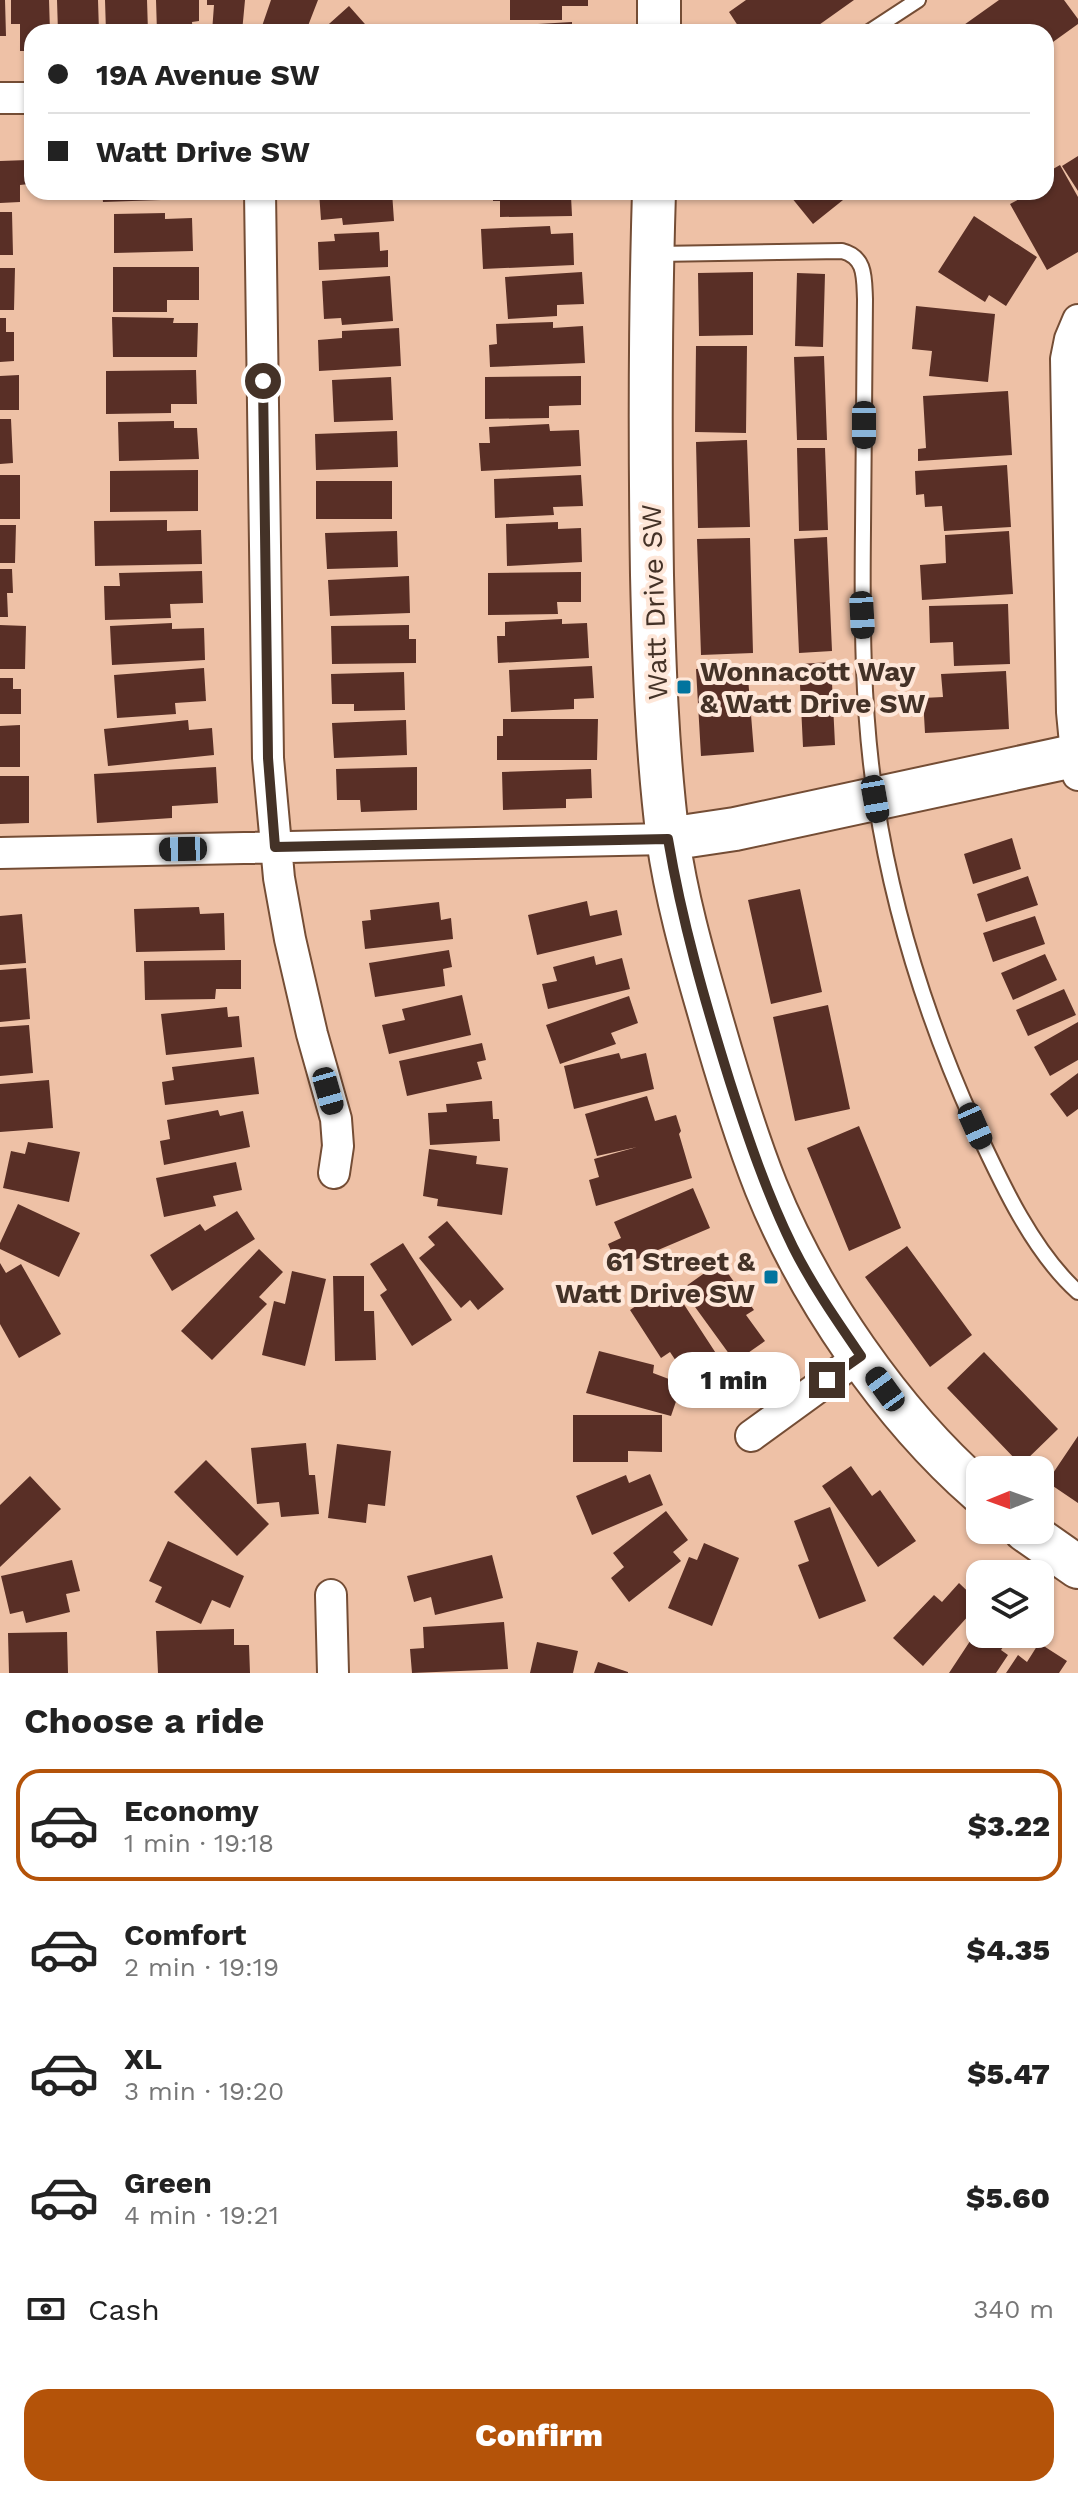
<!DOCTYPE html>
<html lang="en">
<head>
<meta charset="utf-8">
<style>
  body { margin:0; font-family:"Work Sans",sans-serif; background:#f6f6f6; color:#222; height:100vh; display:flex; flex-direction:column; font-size:30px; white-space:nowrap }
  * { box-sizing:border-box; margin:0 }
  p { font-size:26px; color:#767676 }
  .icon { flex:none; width:44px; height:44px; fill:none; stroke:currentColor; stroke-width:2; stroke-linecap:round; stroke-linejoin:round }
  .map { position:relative; height:1673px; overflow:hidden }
  .sheet { display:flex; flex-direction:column; background:#fff; flex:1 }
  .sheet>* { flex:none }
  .top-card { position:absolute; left:24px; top:24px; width:1030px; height:176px; border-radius:24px; box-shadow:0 2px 6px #0004; display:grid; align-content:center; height:176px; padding:0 24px; background:#fff }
  .needle { width:52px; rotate:269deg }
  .controls { position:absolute; left:966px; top:1456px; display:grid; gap:16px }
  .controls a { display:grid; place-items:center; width:88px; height:88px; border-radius:16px; background:#fff; box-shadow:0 2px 6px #0004; font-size:40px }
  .end { position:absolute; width:36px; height:36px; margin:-18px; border:10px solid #443227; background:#fff; box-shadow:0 0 0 4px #fff }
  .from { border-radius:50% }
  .bubble { position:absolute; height:56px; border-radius:24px; background:#fff; box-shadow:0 2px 6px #0004; font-size:26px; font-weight:800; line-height:56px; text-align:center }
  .car { position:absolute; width:24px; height:48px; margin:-24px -12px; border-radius:10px; box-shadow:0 0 6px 2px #0007; background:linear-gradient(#222 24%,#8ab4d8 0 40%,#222 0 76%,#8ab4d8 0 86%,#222 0) }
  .top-card b { display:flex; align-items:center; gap:28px; height:76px; font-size:30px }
  .top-card b+b { border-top:2px solid #e0e0e0 }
  .top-card i { width:20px; height:20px; background:#222 }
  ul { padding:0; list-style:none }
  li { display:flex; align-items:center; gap:24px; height:112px; margin:0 16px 12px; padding:0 8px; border:4px solid transparent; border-radius:24px }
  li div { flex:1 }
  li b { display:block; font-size:30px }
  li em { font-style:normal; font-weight:800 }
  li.selected { border-color:#b45309 }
  li>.icon { width:72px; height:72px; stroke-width:1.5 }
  h2 { padding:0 24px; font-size:36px; line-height:96px }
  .pay { display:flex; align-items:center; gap:20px; height:88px; padding:0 24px; font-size:30px }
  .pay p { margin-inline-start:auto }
  .action { display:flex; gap:16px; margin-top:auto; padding:16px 24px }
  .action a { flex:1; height:92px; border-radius:24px; background:#b45309; color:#fff; font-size:32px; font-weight:800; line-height:92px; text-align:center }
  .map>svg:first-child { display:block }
</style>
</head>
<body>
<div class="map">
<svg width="1078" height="1673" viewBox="0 0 1078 1673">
  <rect width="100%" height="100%" fill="#eec1a6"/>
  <path fill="#592f26" d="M0,0H5L6,36H0Z
    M11,0H49L50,32H32V51H20V24H11Z
    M57,0H98L99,32H58Z
    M105,0H147L148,32H106Z
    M156,0H199V21L192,22L193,32H157Z
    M207,0H245L242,32H212L214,5H207Z
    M271,0H318L306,31L296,27L294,32H260Z
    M510,0H588V6H562V20H510Z
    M746,0H854L809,32H742L729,12Z
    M999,0H1064L1078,19V24L1046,47V32H954Z
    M349,6L372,32H320Z
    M572,22V32H506L505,26Z
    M1078,156V191L1062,166Z
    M28,160L29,184L20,185V202L0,203V161Z
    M1060,165L1078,197V252L1047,270L1010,204L1032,192H1046V173Z
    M102,192H189L190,199L103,202Z
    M319,192H392L394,221L343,225L342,218L321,220Z
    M493,192H563V196H571L572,216L500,217V201H493Z
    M787,192H853L813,224Z
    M0,212H12L13,255H0Z
    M165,213V219L192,218L193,251L114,253V214Z
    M974,216L1037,257L1006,306L989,295L985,302L938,272Z
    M550,226L551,234L573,233L574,265L483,269L481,229Z
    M379,232L380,251L388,250V267L319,270L318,242L335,241L334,234Z
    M113,267H199V300H167V312H113Z
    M0,268H15L14,310H0Z
    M582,272L584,304L557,305V316L508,319L505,277Z
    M753,272V335L699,336L698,273Z
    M797,273L825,274L823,347L795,346Z
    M390,276L393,321L342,325L341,318L324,319L322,281Z
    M916,306L995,314L988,382L929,376L932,351L912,349Z
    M112,317L174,318L173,323H198L197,357H113Z
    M0,318H6V332H14V361L0,362Z
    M553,322V328L583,326L585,363L490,367L489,345L497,344L496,324Z
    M399,328L401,366L319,371L318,340L342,338V331Z
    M696,346H747L746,433L695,432Z
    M824,356L827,440H797L794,357Z
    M196,370L197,404H171V413L106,414V371Z
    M19,375V410H0V376Z
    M581,376V405L549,406V418L485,419V377Z
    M391,377L393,420L334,422L332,380Z
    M1008,391L1012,455L918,461V449L926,448L923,396Z
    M0,419H11L13,463L0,464Z
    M174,421V428H197L199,459L119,461L118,422Z
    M549,424L550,431L579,430L581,466L481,471L479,443H490L489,427Z
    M397,431L398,467L316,470L315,434Z
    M747,440L750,527L698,528L696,442Z
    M797,448H825L828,530L799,531Z
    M1007,465L1011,527L944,531L942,506L925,507L924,494L916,495L915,471Z
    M198,470V511L110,512V471Z
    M0,475H20V519H0Z
    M581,475L583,506L553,507L554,515L495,518L494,479Z
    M316,481H392V519H316Z
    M167,520V531L201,530L202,564L95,566L94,521Z
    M558,522V529L581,528L582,562L507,566L506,524Z
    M0,525H16L15,563H0Z
    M397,531L398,567L327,569L325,533Z
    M1009,531L1013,594L922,600L920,565L946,563L945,535Z
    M827,537L832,651L799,653L794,539Z
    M750,538L753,653L701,655L697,539Z
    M0,569H12L13,593H7L8,617H0Z
    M202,571L203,603L170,604L171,618L105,620L104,586H120L119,573Z
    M581,572V602H557L558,614L488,615V573Z
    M409,576L410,613L330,616L328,580Z
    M1008,604L1010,664L954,666L953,642L930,643L929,606Z
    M562,619V624L587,623L589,658L498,663L497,636H505V622Z
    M172,623V629L204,628L205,660L112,665L110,626Z
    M0,625L26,626L25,669H0Z
    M409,625V639H416V663L332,664L331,626Z
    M831,662L835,745L803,747L799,664Z
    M747,665L754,752L701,756L696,669Z
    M592,666L594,698L574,699V709L511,712L509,670Z
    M204,668L206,701L175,703L176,714L117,718L114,675Z
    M1006,671L1009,729L925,733L923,698L943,697L941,674Z
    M404,672L405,710L354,711V704H332L331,674Z
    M0,678H13V689H21V714H0Z
    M503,719H598L597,760H497V736H503Z
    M188,720L189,730L212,728L214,755L108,766L104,729Z
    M406,720L407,755L334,758L332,723Z
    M20,725V767H0V726Z
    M216,767L218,803L172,806V818L97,823L94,774Z
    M417,767V810L361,812L360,800H337L336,769Z
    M591,769L592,798L566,799V808L503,810L502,772Z
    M0,776H29V823L0,824Z
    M1012,838L1021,869L973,884L964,854Z
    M1028,876L1038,905L986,922L977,894Z
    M800,889L822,992L771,1004L748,900Z
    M587,901L590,916L617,910L622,935L537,955L528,915Z
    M439,902L441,920L451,918L453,939L365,949L362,921L371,920L370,910Z
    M199,907L200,914L224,913L225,950L136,952L134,909Z
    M22,914L26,963L0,965V916Z
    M1035,916L1045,944L993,962L983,933Z
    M449,950L452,967L443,969L445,986L375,997L369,963Z
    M1045,954L1057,980L1013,1000L1001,973Z
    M594,956L596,965L622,958L630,989L548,1009L542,984L557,981L553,967Z
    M241,960V989H216L215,999L145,1000L144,961Z
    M26,968L30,1019L0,1022V970Z
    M1064,989L1076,1015L1028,1036L1016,1010Z
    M462,995L471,1035L389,1054L382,1025L405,1020L402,1009Z
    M629,996L638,1023L611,1033L616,1044L560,1064L546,1025Z
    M828,1005L850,1109L795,1121L773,1017Z
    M227,1007L228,1017L239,1016L242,1047L166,1055L161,1014Z
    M1078,1022V1060L1050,1076L1034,1047Z
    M29,1025L33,1073L0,1076V1027Z
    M482,1043L486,1060L477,1062L482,1079L407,1096L399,1061Z
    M619,1053L621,1059L646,1053L654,1089L574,1109L564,1066Z
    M254,1057L259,1094L165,1105L162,1082L174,1080L172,1067Z
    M1078,1073V1109L1067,1117L1050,1094Z
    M49,1080L53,1128L0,1132V1084Z
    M647,1096L655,1121L676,1115L681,1131L679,1134L692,1178L596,1206L589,1180L599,1177L594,1159L637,1147L597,1156L585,1114Z
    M492,1101L493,1119H499L500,1141L430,1145L428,1113L447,1112L446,1104Z
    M218,1110L220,1116L243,1111L250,1147L164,1165L160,1141L170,1139L167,1120Z
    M859,1126L901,1228L849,1251L807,1148Z
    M28,1142L80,1152L69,1202L3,1188L11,1151L25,1154Z
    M429,1149L477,1156L476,1164L508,1168L502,1215L437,1206L438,1199L423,1196Z
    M236,1162L242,1190L213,1196L216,1206L164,1217L156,1178Z
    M693,1188L710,1228L618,1267L608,1244L621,1238L614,1222Z
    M18,1204L80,1233L59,1277L0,1249V1243Z
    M237,1211L255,1239L172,1291L150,1255L200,1224L205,1231Z
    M447,1221L504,1289L478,1310L470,1300L461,1308L419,1258L435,1245L428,1237Z
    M403,1243L452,1320L412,1346L380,1295L387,1290L370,1264Z
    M907,1246L972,1335L930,1367L865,1277Z
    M259,1249L283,1272L259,1297L267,1304L212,1360L181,1331Z
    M720,1262L754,1310L746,1315L765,1341L735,1362L682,1289Z
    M0,1263L6,1273L21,1264L61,1334L19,1358L0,1324Z
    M292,1271L326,1279L305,1366L262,1355L274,1301L285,1304Z
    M333,1276H364V1311H374L376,1360L335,1361Z
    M670,1283L721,1361L690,1382L670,1352L661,1358L630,1310Z
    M599,1351L654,1365L653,1373L682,1384L671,1416L586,1393Z
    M984,1352L1058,1429L1021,1465L947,1388Z
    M573,1415H662V1452L628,1451V1462H573Z
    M1078,1436V1503L1047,1482Z
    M306,1443L309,1475H315L319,1514L281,1517L279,1502L257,1504L251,1448Z
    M337,1444L391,1451L385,1506L368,1504L366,1523L328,1518Z
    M206,1460L269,1524L237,1556L174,1492Z
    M851,1466L872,1496L880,1490L916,1541L878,1567L822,1486Z
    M650,1474L663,1505L592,1535L576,1496L626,1475L629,1483Z
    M30,1476L61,1509L0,1567V1505Z
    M830,1507L866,1601L819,1619L798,1565L809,1561L794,1521Z
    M666,1511L688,1540L673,1552L681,1561L629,1602L611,1578L624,1567L613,1553Z
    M168,1541L244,1576L230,1608L212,1600L201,1624L155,1602L162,1587L149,1581Z
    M704,1543L739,1558L712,1626L668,1608L689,1557L697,1560Z
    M492,1555L503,1598L435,1615L431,1597L414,1602L407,1576Z
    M72,1560L80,1591L66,1594L70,1612L26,1623L23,1611L10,1614L1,1576Z
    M959,1583L980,1603L923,1666L893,1638L934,1595L942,1602Z
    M504,1622L508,1669L412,1673L410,1649L424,1648L423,1627Z
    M980,1626V1634H1012L1001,1650L1008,1655L996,1673H949Z
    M234,1629V1645H249L250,1673H158L156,1631Z
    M67,1632L68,1673H9L8,1633Z
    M537,1642L578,1651L573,1673H530Z
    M1039,1643L1067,1661L1059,1673H1006L1018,1655L1027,1662Z
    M598,1662L628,1672V1673H594Z"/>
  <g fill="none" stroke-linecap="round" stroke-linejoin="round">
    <g stroke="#744d35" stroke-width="18">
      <path id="lane" d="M869,32L918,0
        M657,254L842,251C866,257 864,278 865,299C864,376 864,452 863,529C862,619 862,711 876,801C893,911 928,1022 974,1124C1000,1180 1032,1251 1078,1292"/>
    </g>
    <g stroke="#744d35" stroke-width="34">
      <path id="street" d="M0,98H32
        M260,192L268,758L279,878L290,939L312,1034L336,1119L338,1146L334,1173
        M1078,775L1072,712L1066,359L1070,339L1078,320
        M0,853L668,839
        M751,1436L861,1356
        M331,1595L333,1673"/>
    </g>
    <g stroke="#744d35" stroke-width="46">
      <path id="secondary" d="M659,32V0
        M654,192C650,320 650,447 652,575C654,663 657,751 668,839C676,896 692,953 708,1008C725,1068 743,1129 766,1187C810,1296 891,1414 980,1492
        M668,839L735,829L1078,755
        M1025,1530L1078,1567"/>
    </g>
    <use href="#lane" stroke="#fff" stroke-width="14"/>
    <use href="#street" stroke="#fff" stroke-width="30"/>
    <use href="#secondary" stroke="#fff" stroke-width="42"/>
  </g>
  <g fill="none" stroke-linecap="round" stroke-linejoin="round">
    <path stroke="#443227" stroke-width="10" d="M263,381L268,758L275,847L668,839C682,922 705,1002 730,1082C748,1138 767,1194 793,1247C812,1285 837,1321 861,1356L827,1380"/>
  </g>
  <g fill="#01749e" stroke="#fee7d9" stroke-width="3">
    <rect x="676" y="679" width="16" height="16" rx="4"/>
    <rect x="763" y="1269" width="16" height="16" rx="4"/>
  </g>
  <g text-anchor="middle" stroke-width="8" stroke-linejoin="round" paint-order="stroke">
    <g font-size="28" fill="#443227" stroke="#fee7d9">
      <text transform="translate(654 602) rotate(-92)" y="10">Watt Drive SW</text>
    </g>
    <g font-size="28" font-weight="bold" fill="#443227" stroke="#fee7d9" text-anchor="start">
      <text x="700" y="681">Wonnacott Way<tspan x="700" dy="32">&amp; Watt Drive SW</tspan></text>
      <text x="755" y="1271" text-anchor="end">61 Street &amp;<tspan x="755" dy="32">Watt Drive SW</tspan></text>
    </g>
  </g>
</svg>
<div class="controls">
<a><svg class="needle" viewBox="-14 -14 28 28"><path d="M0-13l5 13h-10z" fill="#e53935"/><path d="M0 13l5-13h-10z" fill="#767676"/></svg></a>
<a><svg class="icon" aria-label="layers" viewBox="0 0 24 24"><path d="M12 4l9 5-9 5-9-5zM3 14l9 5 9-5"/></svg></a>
</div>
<i class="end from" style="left:263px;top:381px"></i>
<i class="end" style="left:827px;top:1380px"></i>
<div class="bubble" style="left:668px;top:1352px;width:132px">1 min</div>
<i class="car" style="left:864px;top:425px;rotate:180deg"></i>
<i class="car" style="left:862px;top:615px;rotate:177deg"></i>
<i class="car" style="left:875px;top:799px;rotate:170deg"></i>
<i class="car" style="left:183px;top:849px;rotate:269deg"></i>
<i class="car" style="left:328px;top:1091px;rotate:164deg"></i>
<i class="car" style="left:975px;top:1126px;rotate:156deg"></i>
<i class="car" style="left:885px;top:1389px;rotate:324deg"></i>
<div class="top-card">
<b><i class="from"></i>19A Avenue SW</b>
<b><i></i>Watt Drive SW</b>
</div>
</div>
<section class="sheet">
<h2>Choose a ride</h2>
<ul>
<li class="selected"><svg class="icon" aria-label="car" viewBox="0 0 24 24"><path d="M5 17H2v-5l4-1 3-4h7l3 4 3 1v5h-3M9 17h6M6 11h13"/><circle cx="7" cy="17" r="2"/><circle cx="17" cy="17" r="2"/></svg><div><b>Economy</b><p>1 min · 19:18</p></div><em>$3.22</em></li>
<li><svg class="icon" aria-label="car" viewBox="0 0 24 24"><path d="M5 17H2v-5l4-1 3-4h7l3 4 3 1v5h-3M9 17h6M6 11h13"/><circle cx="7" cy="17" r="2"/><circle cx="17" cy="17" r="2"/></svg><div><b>Comfort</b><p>2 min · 19:19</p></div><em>$4.35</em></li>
<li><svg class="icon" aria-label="car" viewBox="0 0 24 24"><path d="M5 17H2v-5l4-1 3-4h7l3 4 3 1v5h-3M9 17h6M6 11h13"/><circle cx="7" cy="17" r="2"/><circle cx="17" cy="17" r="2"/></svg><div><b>XL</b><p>3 min · 19:20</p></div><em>$5.47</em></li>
<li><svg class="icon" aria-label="car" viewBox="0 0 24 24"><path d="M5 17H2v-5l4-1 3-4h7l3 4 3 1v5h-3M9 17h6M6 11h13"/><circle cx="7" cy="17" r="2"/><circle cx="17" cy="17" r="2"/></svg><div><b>Green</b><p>4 min · 19:21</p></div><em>$5.60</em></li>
</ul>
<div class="pay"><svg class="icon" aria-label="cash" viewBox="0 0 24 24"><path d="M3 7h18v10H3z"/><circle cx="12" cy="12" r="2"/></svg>Cash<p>340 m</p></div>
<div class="action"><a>Confirm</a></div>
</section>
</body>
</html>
